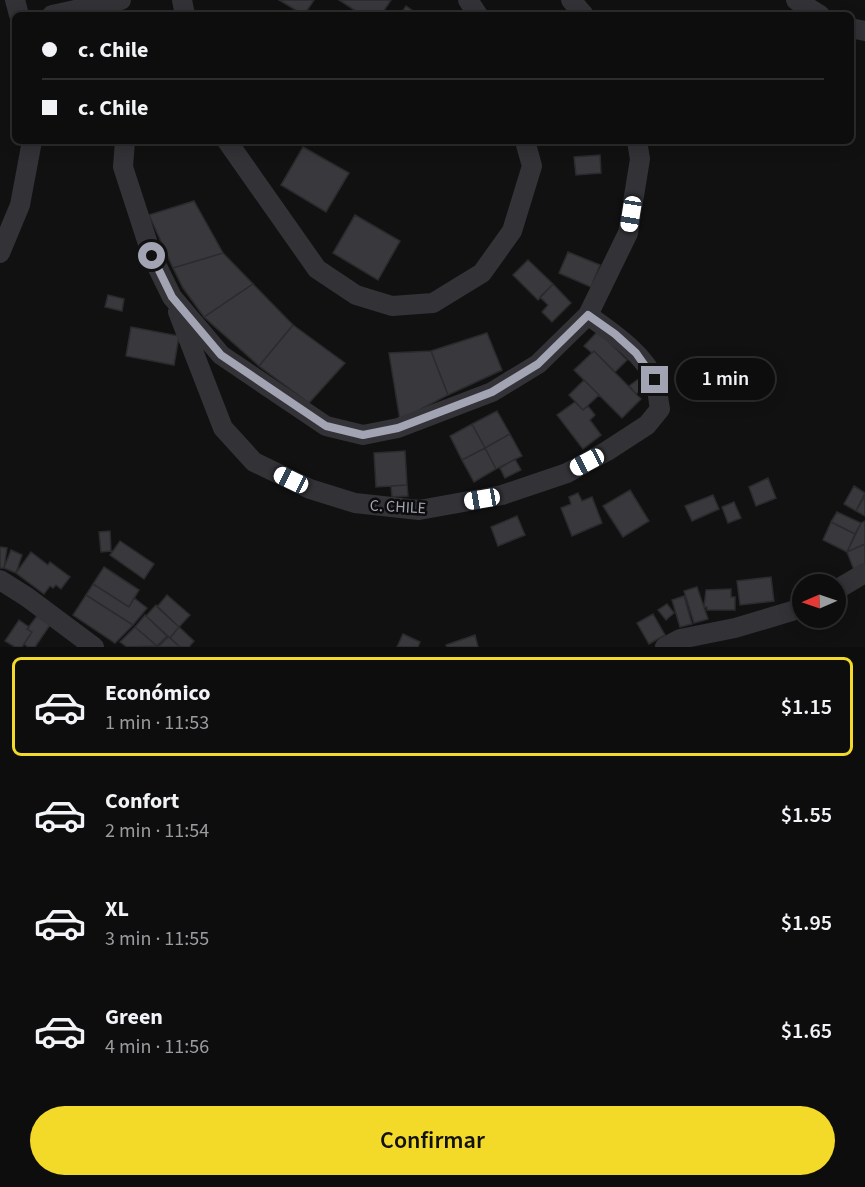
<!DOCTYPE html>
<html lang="es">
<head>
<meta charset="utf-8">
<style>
  body { margin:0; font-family:"Source Sans 3",sans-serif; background:#161617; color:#f1f3f6; height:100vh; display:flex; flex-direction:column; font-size:22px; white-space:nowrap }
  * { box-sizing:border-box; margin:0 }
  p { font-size:20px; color:#9a9c9e }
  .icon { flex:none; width:33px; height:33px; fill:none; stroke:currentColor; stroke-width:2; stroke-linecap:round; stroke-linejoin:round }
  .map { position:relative; height:647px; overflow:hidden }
  .side { display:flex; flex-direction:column; background:#0d0d0e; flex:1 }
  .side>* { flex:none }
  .guide { position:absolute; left:12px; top:12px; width:842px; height:132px; border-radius:9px; box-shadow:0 3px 15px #0003,0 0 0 2px #2d2d2e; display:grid; align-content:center; height:132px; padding:0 30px; background:#0d0d0e }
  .needle { width:39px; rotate:268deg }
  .buttons { position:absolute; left:792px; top:574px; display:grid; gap:12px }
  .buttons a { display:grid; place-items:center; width:54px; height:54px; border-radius:50%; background:#0d0d0e; box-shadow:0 3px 15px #0003,0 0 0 2px #2d2d2e; font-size:30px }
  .end { position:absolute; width:27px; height:27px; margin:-14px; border:8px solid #a2a3b3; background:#111; box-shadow:0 0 0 3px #111 }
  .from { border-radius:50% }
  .bubble { position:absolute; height:42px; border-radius:21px; background:#0d0d0e; box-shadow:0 3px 15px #0003,0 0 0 2px #2d2d2e; font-size:20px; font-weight:600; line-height:42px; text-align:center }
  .car { position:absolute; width:18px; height:36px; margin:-18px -9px; border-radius:8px; box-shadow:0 0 4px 2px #0007; background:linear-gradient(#fff 24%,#345 0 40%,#fff 0 76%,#345 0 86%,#fff 0) }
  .guide b { display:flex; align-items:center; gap:21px; height:57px; font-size:22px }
  .guide b+b { border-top:2px solid #2d2d2e }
  .guide i { width:15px; height:15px; background:#f1f3f6 }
  ul { padding:10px 0 0; list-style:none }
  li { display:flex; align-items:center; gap:18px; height:99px; margin:0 12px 9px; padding:0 18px; border:3px solid transparent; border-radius:9px }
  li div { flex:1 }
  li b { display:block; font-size:22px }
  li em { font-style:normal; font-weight:600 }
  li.active { border-color:#f3da28 }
  li>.icon { width:54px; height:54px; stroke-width:1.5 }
  .cta { display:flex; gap:12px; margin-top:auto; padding:12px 30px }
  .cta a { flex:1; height:69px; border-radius:36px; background:#f3da28; color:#111; font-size:24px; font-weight:600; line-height:69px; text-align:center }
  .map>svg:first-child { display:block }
</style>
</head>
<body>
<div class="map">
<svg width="865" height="647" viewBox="0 0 865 647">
  <rect width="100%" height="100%" fill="#111112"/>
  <path fill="#38383d" stroke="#2b2b2e" stroke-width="1.5" d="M279,0H314L304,15Z
    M339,0H391L381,15H362Z
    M406,6L419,15H400Z
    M303,147L349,173L326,212L281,185Z
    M600,155L601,173L576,175L574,157Z
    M194,201L223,253L173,268L149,215Z
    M355,215L400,241L378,280L333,253Z
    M568,252L600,265L591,287L559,273Z
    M223,253L253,284L204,317L183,288L173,268Z
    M528,260L553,284L538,300L513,275Z
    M253,284L293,325L259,366L204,317Z
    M553,284L571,303L552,322L542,312L548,305L540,297Z
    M108,295L124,299L122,311L105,307Z
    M293,325L345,363L309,403L259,366Z
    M131,327L179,336L174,365L126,356Z
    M598,331L627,360L615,372L594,351L592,353L584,346Z
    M487,333L502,370L448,395L431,351Z
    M431,351L448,395L400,420L389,353Z
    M594,351L641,399L622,418L574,370Z
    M640,378L646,386L636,394L629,386Z
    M584,380L599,395L583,410L569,395Z
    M575,402L583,410L588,406L595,415L590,420L601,435L583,449L557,415Z
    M497,411L510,434L485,448L472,424Z
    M472,424L485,448L462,460L450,436Z
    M510,434L522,456L496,469L485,448Z
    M485,448L496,469L474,482L462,460Z
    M405,451L407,485L376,487L374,453Z
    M515,459L521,470L505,478L500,468Z
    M768,478L776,498L756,506L749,487Z
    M407,485L408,496L392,497L391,486Z
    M854,486L865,493L856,511L844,504Z
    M630,490L649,521L623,537L603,506Z
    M578,493L582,501L592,497L602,523L572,536L561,508L571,504L569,497Z
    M713,495L719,509L692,521L685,506Z
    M865,496V516L856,511Z
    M734,502L741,518L728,523L722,507Z
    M837,512L861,523L855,534L831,522Z
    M517,516L525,535L498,546L491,527Z
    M865,521V544L847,552L861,523Z
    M831,522L855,534L847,552L823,540Z
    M110,531L111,551L101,552L99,532Z
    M120,541L154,564L144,579L110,555Z
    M865,544V565L854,570L847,552Z
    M0,547L7,548L4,568H0Z
    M11,550L22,555L16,573L4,568Z
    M31,552L48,565L50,562L70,577L61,589L56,585L53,588L50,586L44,594L16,573Z
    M104,567L139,590L129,607L93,584Z
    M771,577L774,601L740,605L737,581Z
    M93,584L129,607L134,598L147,608L133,625L86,595Z
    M697,587L708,619L694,623L684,591Z
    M731,589V597H735V610H707V607H704L706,590Z
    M86,595L133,625L115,643L73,615Z
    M167,595L190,615L179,627L157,607Z
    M684,596L692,624L680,627L672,600Z
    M667,604L674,613L666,620L658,610Z
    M156,605L179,627L170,638L146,616Z
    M653,614L665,635L649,644L637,623Z
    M145,615L167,636L157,646L135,627Z
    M37,616L50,625L35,647H28L24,644L32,632L27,629Z
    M19,620L29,627L27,629L32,632L22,647H15L5,641Z
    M135,627L157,646L127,647L120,642Z
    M179,627L194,641L189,647H180L170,638Z
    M403,634L420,642L418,647H397Z
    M475,635L478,647H447L446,645Z
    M168,637L170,638L180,647H158Z"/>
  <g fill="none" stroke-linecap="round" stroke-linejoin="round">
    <path stroke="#323237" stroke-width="20" d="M15,0L19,15
      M182,0L185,15
      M468,0L478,15
      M571,0L584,15
      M796,0L820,15
      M52,15L121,0
      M850,28L865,31
      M125,141L123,167L152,256L172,297L221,355L326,426L363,435L398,428L492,392L538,364L588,315L628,233L640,159L637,141
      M227,141L317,269L356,295L392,306L433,303L482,273L512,231L532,166L525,141
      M0,253L20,205L32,141
      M178,312L223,428L254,462L310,489L355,503L419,510L502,495L567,473L607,451L647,425L660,409C658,400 658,389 655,381C645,354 610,331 588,315
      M0,580L27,597L94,647
      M836,590L865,573
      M665,647L680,639L735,628L802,608"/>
  </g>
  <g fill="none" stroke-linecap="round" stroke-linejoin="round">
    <path stroke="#a2a3b3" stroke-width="8" d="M152,256L172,297L221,355L326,426L363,435L398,428L492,392L538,364L588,315L615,334L636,353L655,380"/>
  </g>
  <g text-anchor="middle" stroke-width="5" stroke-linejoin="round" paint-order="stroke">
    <g font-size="16" fill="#a2a3b3" stroke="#0c0c0d">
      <text transform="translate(398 506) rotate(3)" y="6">C. CHILE</text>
    </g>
  </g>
</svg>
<div class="buttons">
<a><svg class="needle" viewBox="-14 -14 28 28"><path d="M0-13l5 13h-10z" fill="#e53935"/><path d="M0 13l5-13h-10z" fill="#9a9c9e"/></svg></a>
</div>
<i class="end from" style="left:152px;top:256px"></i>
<i class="end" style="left:655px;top:380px"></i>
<div class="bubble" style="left:676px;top:358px;width:99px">1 min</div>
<i class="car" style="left:631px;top:214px;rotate:189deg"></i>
<i class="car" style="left:587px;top:462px;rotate:242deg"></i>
<i class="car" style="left:291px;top:480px;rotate:296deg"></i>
<i class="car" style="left:482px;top:499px;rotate:260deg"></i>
<div class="guide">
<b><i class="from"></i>c. Chile</b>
<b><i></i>c. Chile</b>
</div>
</div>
<section class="side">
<ul>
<li class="active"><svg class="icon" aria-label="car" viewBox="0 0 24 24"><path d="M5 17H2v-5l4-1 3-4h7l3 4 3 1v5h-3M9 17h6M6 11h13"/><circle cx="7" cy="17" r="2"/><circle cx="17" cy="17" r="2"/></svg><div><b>Económico</b><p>1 min · 11:53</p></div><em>$1.15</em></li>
<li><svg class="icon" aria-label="car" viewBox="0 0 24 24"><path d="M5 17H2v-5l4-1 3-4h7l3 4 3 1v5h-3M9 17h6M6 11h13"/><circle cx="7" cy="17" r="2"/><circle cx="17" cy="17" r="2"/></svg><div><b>Confort</b><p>2 min · 11:54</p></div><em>$1.55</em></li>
<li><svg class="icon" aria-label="car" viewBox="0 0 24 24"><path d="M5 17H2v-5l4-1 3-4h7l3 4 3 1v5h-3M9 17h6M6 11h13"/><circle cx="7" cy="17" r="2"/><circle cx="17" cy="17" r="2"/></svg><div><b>XL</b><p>3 min · 11:55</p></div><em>$1.95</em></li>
<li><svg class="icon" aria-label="car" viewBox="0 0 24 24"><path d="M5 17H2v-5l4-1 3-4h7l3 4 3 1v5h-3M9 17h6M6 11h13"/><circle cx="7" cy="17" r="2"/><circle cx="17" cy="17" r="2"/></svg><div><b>Green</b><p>4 min · 11:56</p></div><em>$1.65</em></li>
</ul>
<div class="cta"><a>Confirmar</a></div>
</section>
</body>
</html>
